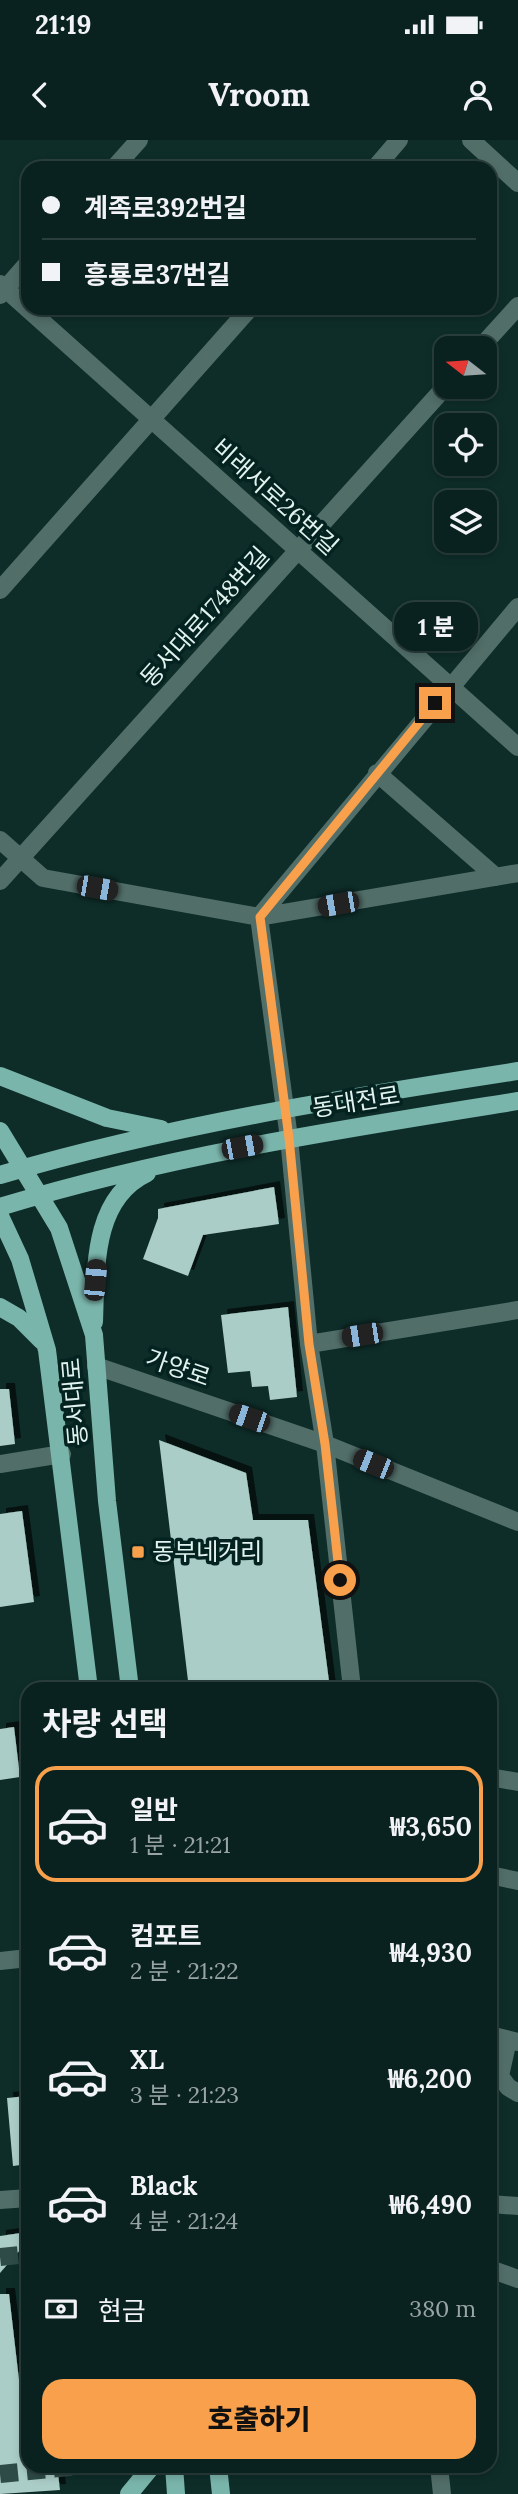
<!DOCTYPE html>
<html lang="ko">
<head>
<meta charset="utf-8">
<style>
  body { margin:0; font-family:Lora,"Noto Sans KR",serif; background:#182f2c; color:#f1f3f6; height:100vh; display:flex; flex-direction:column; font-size:26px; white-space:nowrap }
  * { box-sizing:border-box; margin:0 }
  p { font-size:23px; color:#99a4a4 }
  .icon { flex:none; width:38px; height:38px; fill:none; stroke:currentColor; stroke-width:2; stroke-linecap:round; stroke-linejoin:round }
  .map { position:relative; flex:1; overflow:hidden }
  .drawer { position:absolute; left:21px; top:1542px; width:476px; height:791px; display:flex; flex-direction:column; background:#0a221f; border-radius:21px; box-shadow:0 4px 10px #0003,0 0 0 2px #2a3f3d }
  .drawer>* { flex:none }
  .banner { position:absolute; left:21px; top:21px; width:476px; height:154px; border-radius:21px; box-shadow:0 4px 10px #0003,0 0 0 2px #2a3f3d; display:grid; align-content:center; height:154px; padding:0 21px; background:#0a221f }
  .needle { width:46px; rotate:287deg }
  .controls { position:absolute; left:434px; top:196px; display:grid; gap:14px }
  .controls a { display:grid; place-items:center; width:63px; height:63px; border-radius:14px; background:#0a221f; box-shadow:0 4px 10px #0003,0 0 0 2px #2a3f3d; font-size:35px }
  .end { position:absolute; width:32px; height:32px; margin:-16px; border:9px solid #f8a04b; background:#111; box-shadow:0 0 0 4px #111 }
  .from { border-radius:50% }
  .bubble { position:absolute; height:49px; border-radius:21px; background:#0a221f; box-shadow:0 4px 10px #0003,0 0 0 2px #2a3f3d; font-size:23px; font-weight:800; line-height:49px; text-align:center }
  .car { position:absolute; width:21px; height:42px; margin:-21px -10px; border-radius:9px; box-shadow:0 0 5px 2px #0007; background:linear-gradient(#222 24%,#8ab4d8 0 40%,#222 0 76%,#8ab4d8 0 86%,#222 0) }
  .banner b { display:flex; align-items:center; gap:24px; height:66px; font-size:26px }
  .banner b+b { border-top:2px solid #2a3f3d }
  .banner i { width:18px; height:18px; background:#f1f3f6 }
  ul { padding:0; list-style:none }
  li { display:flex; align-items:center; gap:21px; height:116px; margin:0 14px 10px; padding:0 7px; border:4px solid transparent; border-radius:21px }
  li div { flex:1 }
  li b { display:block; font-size:26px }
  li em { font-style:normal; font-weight:800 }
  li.active { border-color:#f8a04b }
  li>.icon { width:63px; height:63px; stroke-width:1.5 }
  h2 { padding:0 21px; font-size:32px; line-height:84px }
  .pay { display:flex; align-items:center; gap:18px; height:77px; padding:0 21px; font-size:26px }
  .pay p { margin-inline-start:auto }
  .button { display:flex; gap:14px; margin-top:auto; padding:14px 21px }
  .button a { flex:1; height:80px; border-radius:21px; background:#f8a04b; color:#111; font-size:28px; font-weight:800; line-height:80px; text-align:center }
  .status { display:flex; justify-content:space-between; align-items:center; height:49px; padding:0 35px; background:#0a221f; direction:ltr }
  .status svg { height:19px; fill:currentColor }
  header { display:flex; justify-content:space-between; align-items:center; height:91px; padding:0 21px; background:#0a221f; font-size:32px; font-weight:800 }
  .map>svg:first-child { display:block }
</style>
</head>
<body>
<div class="status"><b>21:19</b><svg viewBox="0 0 49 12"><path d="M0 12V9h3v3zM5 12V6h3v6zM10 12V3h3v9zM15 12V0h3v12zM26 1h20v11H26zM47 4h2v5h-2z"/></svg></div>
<header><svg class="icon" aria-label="back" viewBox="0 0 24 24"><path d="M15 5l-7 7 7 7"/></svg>Vroom<svg class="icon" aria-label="person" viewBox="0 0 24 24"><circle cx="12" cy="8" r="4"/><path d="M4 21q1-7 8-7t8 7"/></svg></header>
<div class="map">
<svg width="518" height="2354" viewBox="0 0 518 2354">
  <defs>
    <filter id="shadow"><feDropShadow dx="6" dy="-6" stdDeviation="0" flood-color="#0009"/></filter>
  </defs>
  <rect width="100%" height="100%" fill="#0e2d29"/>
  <path fill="#abcdc8" filter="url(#shadow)" d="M274,1047L279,1084L203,1095L188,1136L143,1119L158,1078V1069Z
    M288,1167L297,1257L270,1260L268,1246L252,1247L250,1231L228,1233L221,1175Z
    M0,1249H9L15,1304L0,1306Z
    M159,1300L246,1333L253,1380H308L330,1549H189Z
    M22,1371L34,1462L0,1467V1374Z
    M14,1587L20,1637L0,1640V1589Z
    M28,1956V2024L13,2026L7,1958Z
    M28,2092V2108L20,2110L0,2133V2096Z
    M0,2154H9L22,2266H28V2326H57L60,2350L0,2354Z"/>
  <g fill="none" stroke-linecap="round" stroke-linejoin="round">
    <path stroke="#2e4b47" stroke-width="18" stroke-dasharray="18 9" stroke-linecap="butt" d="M0,2117L28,2114
      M0,2334L79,2326"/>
    <path stroke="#526e69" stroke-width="18" d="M471,0L518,43
      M114,28L139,0
      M375,28L399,0
      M0,144L518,607
      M0,155L28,123
      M480,208L518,166
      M0,450L250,168
      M377,633L496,737
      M0,700L43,738L259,777L518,733
      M0,741L446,246
      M309,1204L518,1170
      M96,1226L325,1304L518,1382
      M0,1324L62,1314
      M352,1549L325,1304L309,1204L289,998L259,777L518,467
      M490,1637L518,1642
      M490,1735L518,1741
      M0,1821L28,1818
      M490,1895L518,1902
      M508,1900L500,1936L508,1947L518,1953
      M0,2060L28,2058
      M490,2064L518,2066
      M490,2129L518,2139
      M439,2326L442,2354"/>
    <path stroke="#7ab5ac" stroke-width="18" d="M0,936L107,978L161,989
      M0,991L59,1088L94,1195L107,1361L130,1549
      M0,1035C170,985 343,958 518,931
      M0,1067C170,1015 343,989 518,961
      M0,1076L20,1119L47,1210L89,1549
      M0,1167L19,1178L42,1201
      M94,1182C96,1129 92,1059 147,1033
      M174,2326L176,2354
      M218,2326L221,2354
      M129,2354L152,2326"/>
  </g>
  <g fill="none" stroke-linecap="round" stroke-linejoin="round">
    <path stroke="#f8a04b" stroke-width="9" d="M340,1440L325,1304L309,1204L289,998L260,777L435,563"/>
  </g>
  <rect fill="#f8a04b" stroke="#042320" stroke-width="2.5" x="131" y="1405" width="14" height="14" rx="3.5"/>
  <g text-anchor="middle" stroke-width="7" stroke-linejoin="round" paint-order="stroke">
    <g font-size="24" fill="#e1f2ef" stroke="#042320">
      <text transform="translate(275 357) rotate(42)" y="8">비래서로26번길</text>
      <text transform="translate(205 477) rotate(-48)" y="8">동서대로1748번길</text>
      <text transform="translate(356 962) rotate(-9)" y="8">동대전로</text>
      <text transform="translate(178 1228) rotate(19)" y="8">가양로</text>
      <text transform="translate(75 1262) rotate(-95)" y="8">동서대로</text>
    </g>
    <g font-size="24" fill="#e1f2ef" stroke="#042320" text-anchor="start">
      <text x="152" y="1420">동부네거리</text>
    </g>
  </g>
</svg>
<div class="controls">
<a><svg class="needle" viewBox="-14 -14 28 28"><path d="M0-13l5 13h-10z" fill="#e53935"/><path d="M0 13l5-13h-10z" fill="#99a4a4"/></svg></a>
<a><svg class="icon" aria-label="locate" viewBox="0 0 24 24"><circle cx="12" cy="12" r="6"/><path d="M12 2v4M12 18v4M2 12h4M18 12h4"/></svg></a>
<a><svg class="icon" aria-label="layers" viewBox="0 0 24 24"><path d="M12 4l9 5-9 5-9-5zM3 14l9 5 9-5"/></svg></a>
</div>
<i class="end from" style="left:340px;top:1440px"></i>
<i class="end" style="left:435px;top:563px"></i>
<div class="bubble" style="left:394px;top:462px;width:84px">1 분</div>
<i class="car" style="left:97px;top:748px;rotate:100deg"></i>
<i class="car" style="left:338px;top:764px;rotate:260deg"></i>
<i class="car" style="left:242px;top:1007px;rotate:79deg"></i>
<i class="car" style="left:95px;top:1140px;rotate:5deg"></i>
<i class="car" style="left:362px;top:1195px;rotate:261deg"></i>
<i class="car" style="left:249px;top:1278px;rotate:289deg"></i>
<i class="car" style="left:373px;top:1324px;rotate:292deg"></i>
<div class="banner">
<b><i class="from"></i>계족로392번길</b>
<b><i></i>흥룡로37번길</b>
</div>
<section class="drawer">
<h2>차량 선택</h2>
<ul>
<li class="active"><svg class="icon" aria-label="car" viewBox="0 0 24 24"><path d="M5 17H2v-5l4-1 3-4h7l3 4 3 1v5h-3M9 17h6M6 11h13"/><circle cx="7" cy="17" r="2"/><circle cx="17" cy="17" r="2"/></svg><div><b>일반</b><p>1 분 · 21:21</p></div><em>₩3,650</em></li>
<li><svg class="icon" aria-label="car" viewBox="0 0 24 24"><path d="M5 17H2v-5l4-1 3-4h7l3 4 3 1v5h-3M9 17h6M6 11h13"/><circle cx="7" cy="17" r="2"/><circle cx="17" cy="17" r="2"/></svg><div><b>컴포트</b><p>2 분 · 21:22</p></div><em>₩4,930</em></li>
<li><svg class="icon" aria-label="car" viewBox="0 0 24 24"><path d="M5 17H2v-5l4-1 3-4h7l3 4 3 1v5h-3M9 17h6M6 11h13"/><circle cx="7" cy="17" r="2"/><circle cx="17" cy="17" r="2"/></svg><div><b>XL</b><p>3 분 · 21:23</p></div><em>₩6,200</em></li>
<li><svg class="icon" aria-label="car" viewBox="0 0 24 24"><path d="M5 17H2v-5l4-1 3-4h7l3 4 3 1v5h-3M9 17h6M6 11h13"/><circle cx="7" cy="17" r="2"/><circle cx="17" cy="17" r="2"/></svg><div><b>Black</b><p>4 분 · 21:24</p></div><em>₩6,490</em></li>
</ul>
<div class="pay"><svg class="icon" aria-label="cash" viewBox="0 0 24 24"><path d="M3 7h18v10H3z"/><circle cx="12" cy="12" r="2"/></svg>현금<p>380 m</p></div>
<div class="button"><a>호출하기</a></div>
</section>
</div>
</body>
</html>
